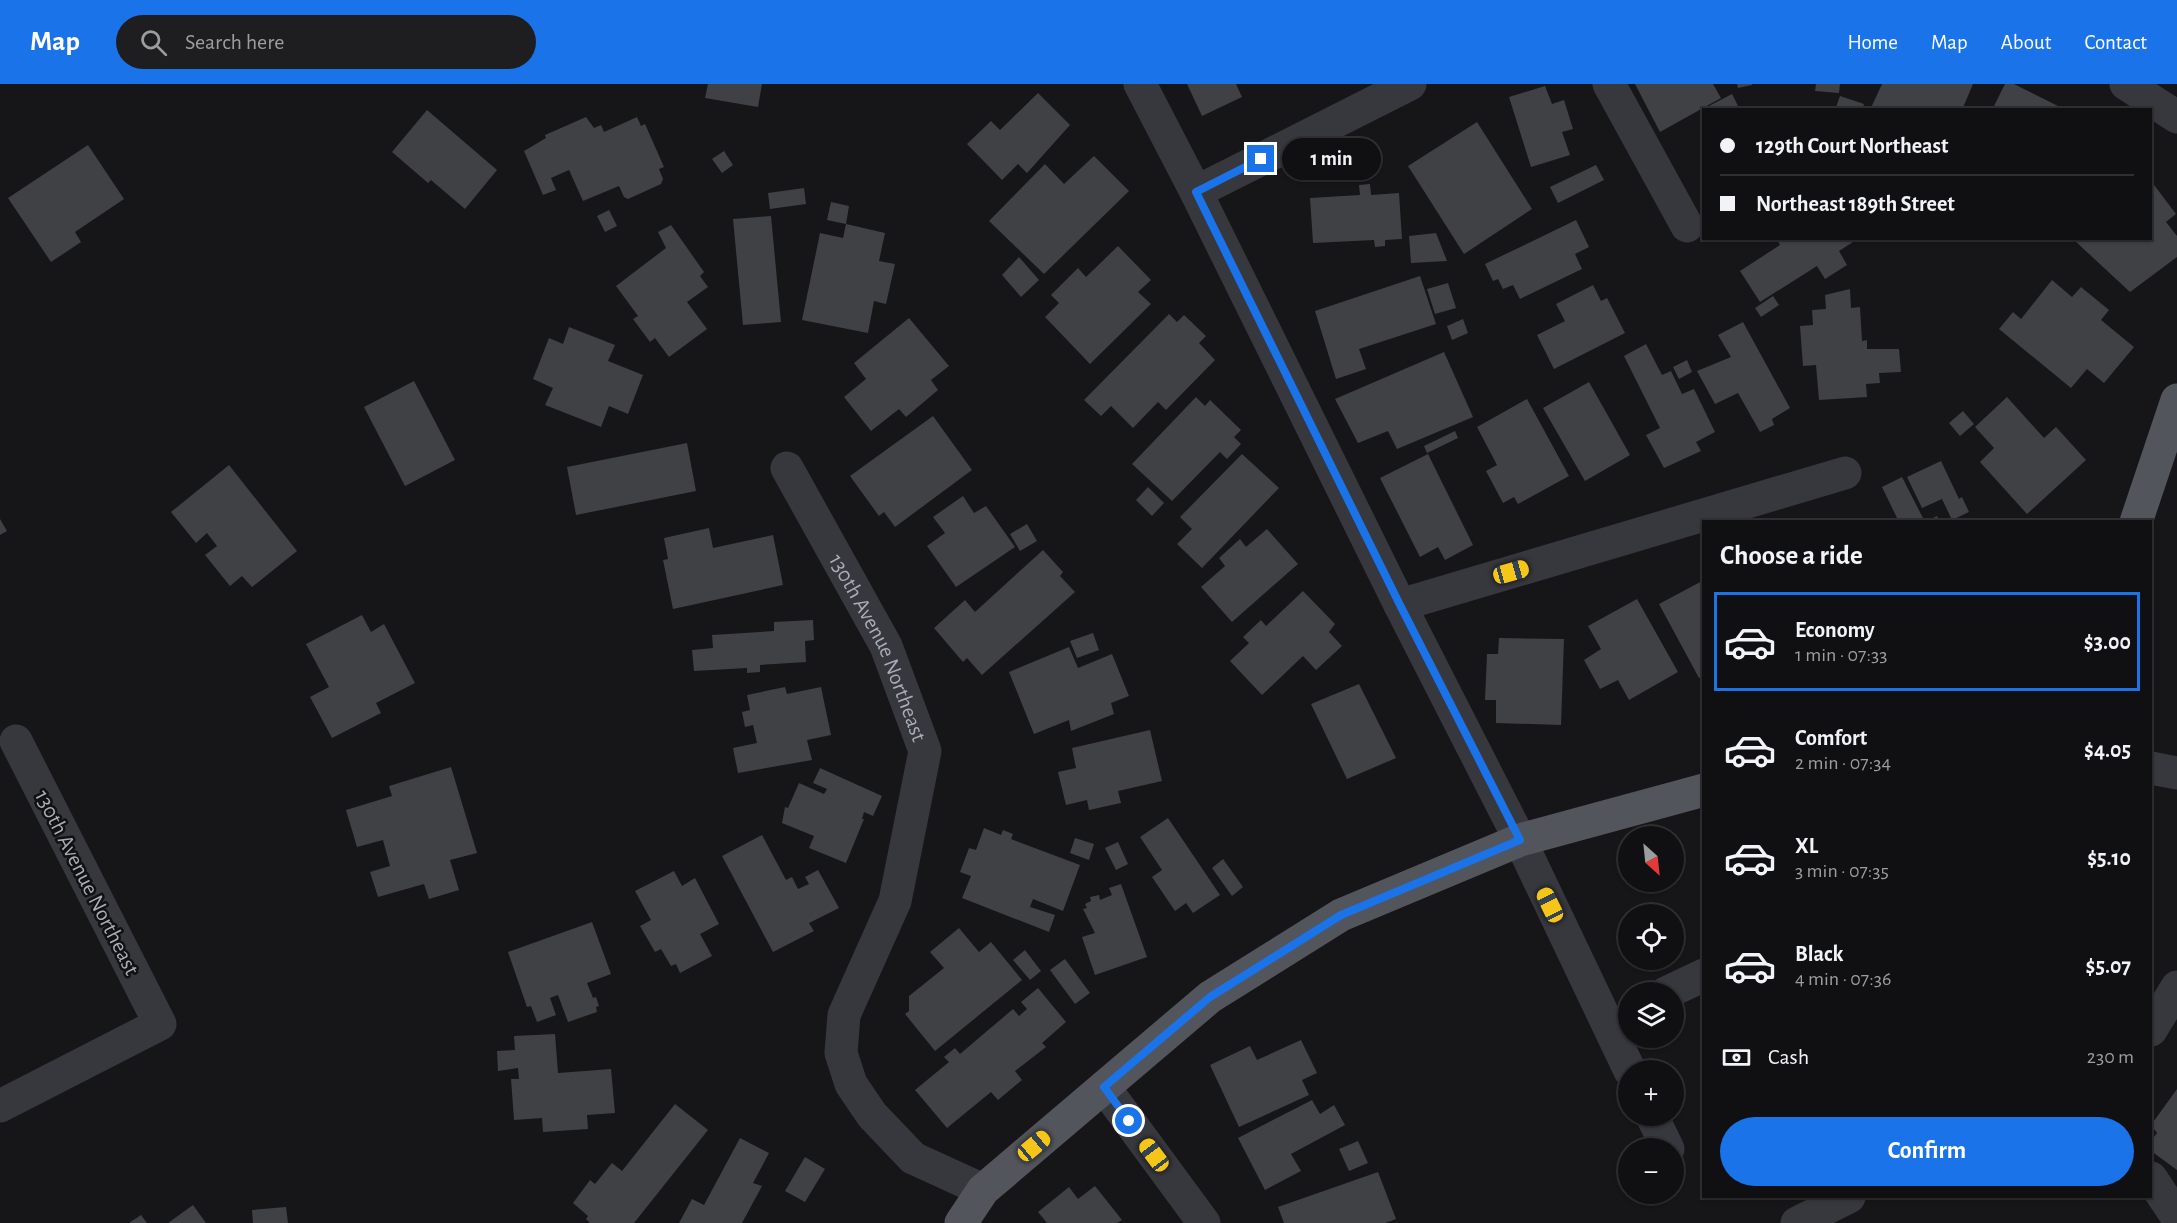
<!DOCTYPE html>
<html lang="en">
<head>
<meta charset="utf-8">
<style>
  body { margin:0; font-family:"Alegreya Sans",sans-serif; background:#1e1e20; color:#f1f3f6; height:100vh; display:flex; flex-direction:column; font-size:22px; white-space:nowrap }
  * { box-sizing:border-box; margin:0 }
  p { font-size:20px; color:#9c9d9f }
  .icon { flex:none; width:33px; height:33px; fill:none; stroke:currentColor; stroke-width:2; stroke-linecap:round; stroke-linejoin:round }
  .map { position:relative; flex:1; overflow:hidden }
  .side { position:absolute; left:1702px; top:436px; width:450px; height:678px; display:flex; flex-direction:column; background:#101012; border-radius:0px; box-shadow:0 2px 4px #0004,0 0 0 2px #303032 }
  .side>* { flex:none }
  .top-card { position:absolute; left:1702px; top:24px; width:450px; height:132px; border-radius:0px; box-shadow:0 2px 4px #0004,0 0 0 2px #303032; display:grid; align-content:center; height:132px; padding:0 18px; background:#101012 }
  .needle { width:39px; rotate:153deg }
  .controls { position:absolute; left:1618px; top:742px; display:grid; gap:12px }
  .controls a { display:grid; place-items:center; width:66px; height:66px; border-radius:50%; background:#101012; box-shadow:0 2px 4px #0004,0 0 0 2px #303032; font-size:30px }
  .end { position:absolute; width:27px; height:27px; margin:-14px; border:8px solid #1a73e8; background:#fff; box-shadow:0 0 0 3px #fff }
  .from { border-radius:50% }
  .bubble { position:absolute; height:42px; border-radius:21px; background:#101012; box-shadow:0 2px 4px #0004,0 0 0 2px #303032; font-size:20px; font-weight:700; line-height:42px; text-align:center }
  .car { position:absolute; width:18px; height:36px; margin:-18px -9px; border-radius:8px; box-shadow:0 0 4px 2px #0007; background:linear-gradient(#f5c518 24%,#345 0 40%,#f5c518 0 76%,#345 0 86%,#f5c518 0) }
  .top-card b { display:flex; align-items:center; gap:21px; height:57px; font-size:22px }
  .top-card b+b { border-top:2px solid #303032 }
  .top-card i { width:15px; height:15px; background:#f1f3f6 }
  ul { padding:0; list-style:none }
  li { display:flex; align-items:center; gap:18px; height:99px; margin:0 12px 9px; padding:0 6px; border:3px solid transparent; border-radius:0px }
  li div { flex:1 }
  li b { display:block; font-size:22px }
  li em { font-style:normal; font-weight:700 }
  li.on { border-color:#1a73e8 }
  li>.icon { width:54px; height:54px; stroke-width:1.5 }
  h2 { padding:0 18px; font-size:27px; line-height:72px }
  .pay { display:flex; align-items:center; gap:15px; height:66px; padding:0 18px; font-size:22px }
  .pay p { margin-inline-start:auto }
  .button { display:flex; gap:12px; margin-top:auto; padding:12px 18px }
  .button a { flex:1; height:69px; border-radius:36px; background:#1a73e8; color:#fff; font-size:24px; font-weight:700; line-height:69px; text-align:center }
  header { display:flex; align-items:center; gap:36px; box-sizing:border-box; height:84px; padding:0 30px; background:#1a73e8; color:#fff }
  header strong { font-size:28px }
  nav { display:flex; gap:33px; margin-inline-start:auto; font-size:21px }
  .search { width:420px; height:54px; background:#1e1e20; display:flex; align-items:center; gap:15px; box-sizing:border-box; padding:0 21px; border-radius:33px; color:#9c9d9f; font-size:22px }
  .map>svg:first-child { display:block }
</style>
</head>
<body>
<header>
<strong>Map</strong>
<div class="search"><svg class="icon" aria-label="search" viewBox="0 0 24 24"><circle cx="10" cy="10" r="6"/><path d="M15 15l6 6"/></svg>Search here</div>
<nav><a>Home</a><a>Map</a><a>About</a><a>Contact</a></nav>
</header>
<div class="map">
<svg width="2177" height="1139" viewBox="0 0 2177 1139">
  <rect width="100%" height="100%" fill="#161618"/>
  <path fill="#404145" d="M708,0H762L758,23L705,14Z
    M1187,0H1236L1242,13L1202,32Z
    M1635,0H1713L1721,14L1660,48Z
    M1737,0H1752V1L1738,4Z
    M1816,0H1840L1839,9L1815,7Z
    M1882,0H1973L1962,26H1870Z
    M2005,0H2014L2062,24L1992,26Z
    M1545,2L1552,20L1564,16L1573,45L1562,48L1570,71L1531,83L1509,13Z
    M1038,9L1070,41L1027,89L1018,80L1002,96L967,60L991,37L1000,46Z
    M1732,10L1740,26H1711L1709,22Z
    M1840,12L1864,20L1862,26H1835Z
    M427,26L497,86L465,125L431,96L428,99L392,68Z
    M586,33L594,44L601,41L604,48L637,33L641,42L645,40L664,83L659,85L663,95L661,100L628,115L624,113L619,102L583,117L569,86L551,94L556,106L543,111L524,67L546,54L545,51Z
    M1477,38L1532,125L1464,170L1408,82Z
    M88,61L124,115L75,148L81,158L51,178L8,114Z
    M724,67L733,81L722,89L712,75Z
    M1094,72L1129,107L1044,190L989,137L1045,80L1064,100Z
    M1596,81L1604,96L1558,119L1550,103Z
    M2151,97L2176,130L2166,138L2177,152V173L2130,208L2074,156L2151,154Z
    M1370,100L1371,111L1399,109L1402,155L1385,156V162L1375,163L1374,156L1313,159L1310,114L1360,111L1359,101Z
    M804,104L806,120L770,125L768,109Z
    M831,118L849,122L846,140L827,136Z
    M609,126L617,142L605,148L597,132Z
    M771,132L781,238L743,241L733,135Z
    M1576,136L1589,163L1575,170L1582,185L1520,215L1513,201L1503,205L1498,195L1493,197L1485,180Z
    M846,140L885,149L879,177L895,180L886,220L874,217L868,249L802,236L820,149L843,154Z
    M671,141L704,188L700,192L708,203L687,218L707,245L669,273L655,254L650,258L633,235L638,232L616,202L666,164L658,148Z
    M1436,149L1447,177L1411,179L1409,152Z
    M1776,154H1855L1856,156L1839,167L1847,181L1825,195L1817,182L1760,218L1740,187L1780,161Z
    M1118,162L1151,196L1138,208L1151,220L1090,280L1045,233L1059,219L1051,211L1078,184L1086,193Z
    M1019,173L1039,196L1021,213L1002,191Z
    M1420,192L1436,240L1359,265L1366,285L1336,295L1315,227Z
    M2052,196L2072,213L2081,203L2109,226L2101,236L2134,263L2104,299L2087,285L2071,304L1999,245L2013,228L2021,235Z
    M1448,199L1456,224L1435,230L1427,205Z
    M1593,201L1601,217L1607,214L1625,249L1554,285L1537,251L1565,237L1556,220Z
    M1850,205L1851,224L1860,223L1862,257L1867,256V265H1899L1901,288L1879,289L1880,299L1866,300L1867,313L1819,316L1816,281L1803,282L1800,242L1813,241L1812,226L1826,225L1825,211Z
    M1773,212L1779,221L1761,233L1755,224Z
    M1169,230L1177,238L1184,231L1206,252L1199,259L1215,276L1166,326L1158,318L1133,344L1111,322L1101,332L1084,316Z
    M909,234L949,282L931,296L938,306L906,333L899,325L871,347L844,313L866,295L854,279Z
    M1463,235L1468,249L1452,256L1447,242Z
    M1743,238L1790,324L1772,335L1774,341L1760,348L1738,309L1715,320L1697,287L1731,273L1718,251Z
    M569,243L615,261L608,277L643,291L628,330L609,322L601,343L545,321L553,304L533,295L549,254L563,260Z
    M1646,260L1662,291L1671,287L1682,310L1694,305L1715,348L1696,358L1701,367L1664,384L1646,351L1660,344L1624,272Z
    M1444,268L1473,333L1397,365L1388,347L1358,359L1335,315Z
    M1687,276L1692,288L1679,295L1673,283Z
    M414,297L455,376L405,402L364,323Z
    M1589,298L1630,371L1585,397L1543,324Z
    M1196,313L1205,322L1210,316L1241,346L1234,353L1241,360L1227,375L1220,368L1172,417L1132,380Z
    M2007,313L2044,354L2056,343L2086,376L2027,430L1980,378L1994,364L1975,343Z
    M1527,315L1569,392L1518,420L1514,413L1503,419L1486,387L1497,381L1477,343Z
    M1963,327L1974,340L1960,352L1949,339Z
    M933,332L972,386L895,443L884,428L879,432L850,392Z
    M1455,347L1458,354L1427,369L1424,362Z
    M687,359L696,407L576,431L567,383Z
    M1242,370L1279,404L1202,484L1177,460L1192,445L1180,433Z
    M1428,370L1473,461L1445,476L1438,463L1420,473L1380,394Z
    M1941,377L1959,415L1962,413L1969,428L1952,436L1942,415L1922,424L1907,393Z
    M229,381L297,467L252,503L242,492L230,502L205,471L217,462L207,449L196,459L171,428Z
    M1902,393L1925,438L1937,432L1940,438H1899L1882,403Z
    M1148,403L1164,419L1152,432L1136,416Z
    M963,412L974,429L986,422L1015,463L956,503L927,462L945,449L933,433Z
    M0,435L7,447L0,451Z
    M1027,440L1037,457L1020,467L1010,450Z
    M709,444L713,464L773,451L783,501L673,525L663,476L668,475L664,454Z
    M1267,445L1298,480L1232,538L1201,503L1225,482L1219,474L1240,455L1246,463Z
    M1043,466L1063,488L1060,492L1075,508L982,591L967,574L963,578L934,544L965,516L975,528Z
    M1704,496V591L1699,594L1659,520Z
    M1303,507L1335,540L1329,548L1342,562L1316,586L1303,572L1262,611L1230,577L1249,559L1243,553L1261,536L1266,542Z
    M1637,515L1678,588L1629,616L1618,596L1600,605L1584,576L1601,565L1588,542Z
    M362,531L371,548L384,540L415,599L376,619L381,629L332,654L310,613L329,603L306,560Z
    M813,536L814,556L805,557L806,578L760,581V588L747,589V584L694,587L692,566L713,564L712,551L774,547V538Z
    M1093,549L1099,566L1077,574L1070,557Z
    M1499,554L1564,555L1561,641L1496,639V616H1485L1487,570H1498Z
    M1069,563L1078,584L1112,570L1129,612L1111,619L1114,630L1071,647L1069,636L1034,650L1009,588Z
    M1359,600L1396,674L1347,695L1311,620Z
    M785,603L787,610L821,603L831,651L807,656L812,676L738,689L733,664L757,659L753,641L745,643L742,628L750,626L747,611Z
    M1150,646L1162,697L1118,707L1121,719L1089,726L1087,716L1066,721L1058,688L1076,684L1072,664Z
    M451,683L477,769L450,776L459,806L429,815L424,800L378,813L370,788L390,782L383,756L357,763L346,726L392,712L389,702Z
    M820,684L882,712L873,732L864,728L862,735H864L846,779L809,764L814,752L782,739L785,723L788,724L799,699L824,710L827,705L813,699Z
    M1168,734L1220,811L1193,829L1186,819L1175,827L1152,793L1162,786L1140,753Z
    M984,744L1001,751L1003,746L1013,750L1011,755L1080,781L1063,827L1033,815L1030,823L1055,831L1049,848L962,814L971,792L960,788L969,764L976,766Z
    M762,751L786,796L792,793L798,805L809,800L805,793L818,786L839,824L809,839L814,847L773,868L722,772Z
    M1075,754L1094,760L1089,776L1070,769Z
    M1118,758L1128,780L1116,786L1105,764Z
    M1223,775L1243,803L1232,812L1212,784Z
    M674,787L682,802L695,794L719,840L700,850L712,872L680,889L676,880L671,882L661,865L655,868L640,842L651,836L635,807Z
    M1121,800L1147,873L1095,891L1082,853L1095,849L1083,825L1087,824L1085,820L1091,817L1090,813L1099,811L1100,816L1112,811L1109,804Z
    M592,838L611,890L587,899L593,914L596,913L599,922L596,923L597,928L568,938L558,911L550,914L556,931L537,938L531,922L527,923L508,868Z
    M959,844L979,868L991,858L1022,896L935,967L905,930L909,927V912L944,884L930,868Z
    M1025,866L1041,887L1030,896L1013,876Z
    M1065,875L1090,909L1075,920L1050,886Z
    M1038,904L1066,938L1042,959L1046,963L1015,987L1022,996L998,1016L991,1008L947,1044L915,1006L949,978L944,973L955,964L960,970L1013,925L1019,932L1027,925L1021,918Z
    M555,950L558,989L611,985L615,1029L587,1031L588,1045L543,1048L542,1034L514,1036L511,995H519L518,984L498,987L497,967L515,966L514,952Z
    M1301,956L1317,989L1302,996L1309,1011L1239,1043L1210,981L1250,962L1257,976Z
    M2177,1005V1086L2151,1067V1057L2157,1049L2151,1041Z
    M1312,1016L1320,1030L1334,1021L1345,1041L1291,1070L1301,1087L1265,1106L1238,1054Z
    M675,1020L708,1046L634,1139H590L586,1135L588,1132L573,1119L590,1096L595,1100L612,1079L622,1087Z
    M740,1054L769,1069L753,1099L762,1102L742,1139H679L692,1115L704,1121Z
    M1358,1057L1368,1079L1349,1087L1339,1065Z
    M805,1073L825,1085L805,1118L785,1107Z
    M1378,1088L1396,1135L1385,1139H1284L1278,1123Z
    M1095,1102L1122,1136L1117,1139H1047L1038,1128L1069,1103L1078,1115Z
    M193,1121L206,1139H168Z
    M286,1123L288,1139H253L252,1126Z
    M141,1131L147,1139H129Z"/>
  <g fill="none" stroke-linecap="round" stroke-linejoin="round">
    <g stroke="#37383d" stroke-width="33">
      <path d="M1140,0L1196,108L1400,521L1520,756L1630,987"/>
      <path d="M1609,0L1687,142"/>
      <path d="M2126,0L2177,33"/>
      <path d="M1196,108L1410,0"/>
      <path id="s1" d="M787,384L886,562L925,667L895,817L844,931L841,969L851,1000L872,1031L913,1074L983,1106"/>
      <path d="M1400,521L1845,389"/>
      <path d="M2151,684L2177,689"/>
      <path d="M1666,909L1704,891"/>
      <path d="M2151,946L2177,903"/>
      <path d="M1104,1003L1204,1139"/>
      <path d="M0,1022L160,940L16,657"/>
      <path d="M1652,1032L1668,1065"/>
      <path d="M2151,1094L2177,1133"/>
      <path d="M1797,1139L1849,1113"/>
    </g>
    <path stroke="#53555c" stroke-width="33" d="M2136,438L2177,316
      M961,1139L983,1106L1210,913L1341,831L1520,756L1704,706"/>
  </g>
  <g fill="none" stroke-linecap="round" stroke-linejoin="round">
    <path stroke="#1a73e8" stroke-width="8" d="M1129,1037L1104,1003L1210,913L1341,831L1520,756L1400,521L1196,108L1261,75"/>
  </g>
  <g text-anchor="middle" stroke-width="5" stroke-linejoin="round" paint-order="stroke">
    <g font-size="22" fill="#a8adb8" stroke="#111113">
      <text dy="8" stroke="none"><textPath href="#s1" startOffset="202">130th Avenue Northeast</textPath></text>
      <text transform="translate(88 798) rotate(63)" y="8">130th Avenue Northeast</text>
    </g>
  </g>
</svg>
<div class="controls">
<a><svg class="needle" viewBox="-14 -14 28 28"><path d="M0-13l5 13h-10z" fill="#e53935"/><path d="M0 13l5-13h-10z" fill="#9c9d9f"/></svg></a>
<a><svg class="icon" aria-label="locate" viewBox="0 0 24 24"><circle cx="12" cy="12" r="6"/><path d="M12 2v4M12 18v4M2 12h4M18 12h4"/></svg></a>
<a><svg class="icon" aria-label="layers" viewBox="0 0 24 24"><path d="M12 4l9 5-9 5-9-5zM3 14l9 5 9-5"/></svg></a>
<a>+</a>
<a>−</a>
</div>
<i class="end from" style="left:1129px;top:1037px"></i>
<i class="end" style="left:1261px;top:75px"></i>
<div class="bubble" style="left:1282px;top:54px;width:99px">1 min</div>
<i class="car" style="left:1511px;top:488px;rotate:74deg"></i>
<i class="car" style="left:1550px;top:821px;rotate:334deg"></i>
<i class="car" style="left:1034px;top:1062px;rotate:50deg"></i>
<i class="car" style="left:1154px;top:1071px;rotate:323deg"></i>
<div class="top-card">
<b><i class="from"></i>129th Court Northeast</b>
<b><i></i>Northeast 189th Street</b>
</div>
<section class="side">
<h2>Choose a ride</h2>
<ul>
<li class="on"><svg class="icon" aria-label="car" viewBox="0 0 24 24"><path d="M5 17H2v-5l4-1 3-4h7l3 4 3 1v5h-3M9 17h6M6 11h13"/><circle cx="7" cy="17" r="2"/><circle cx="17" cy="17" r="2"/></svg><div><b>Economy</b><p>1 min · 07:33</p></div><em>$3.00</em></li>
<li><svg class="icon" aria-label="car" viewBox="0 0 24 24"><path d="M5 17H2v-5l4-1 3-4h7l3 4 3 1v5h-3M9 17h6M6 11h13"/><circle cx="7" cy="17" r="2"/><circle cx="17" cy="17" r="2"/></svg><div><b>Comfort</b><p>2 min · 07:34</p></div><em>$4.05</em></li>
<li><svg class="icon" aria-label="car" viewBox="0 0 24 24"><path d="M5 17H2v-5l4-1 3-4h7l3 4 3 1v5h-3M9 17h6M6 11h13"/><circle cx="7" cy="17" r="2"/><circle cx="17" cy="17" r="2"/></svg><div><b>XL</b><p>3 min · 07:35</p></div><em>$5.10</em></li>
<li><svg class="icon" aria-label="car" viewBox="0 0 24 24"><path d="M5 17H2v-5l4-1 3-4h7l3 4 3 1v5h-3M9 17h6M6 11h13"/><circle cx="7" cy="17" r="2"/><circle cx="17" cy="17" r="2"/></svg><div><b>Black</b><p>4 min · 07:36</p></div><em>$5.07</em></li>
</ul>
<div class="pay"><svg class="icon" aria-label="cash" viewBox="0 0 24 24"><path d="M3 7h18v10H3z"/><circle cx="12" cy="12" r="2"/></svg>Cash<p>230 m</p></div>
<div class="button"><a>Confirm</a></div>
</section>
</div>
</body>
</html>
